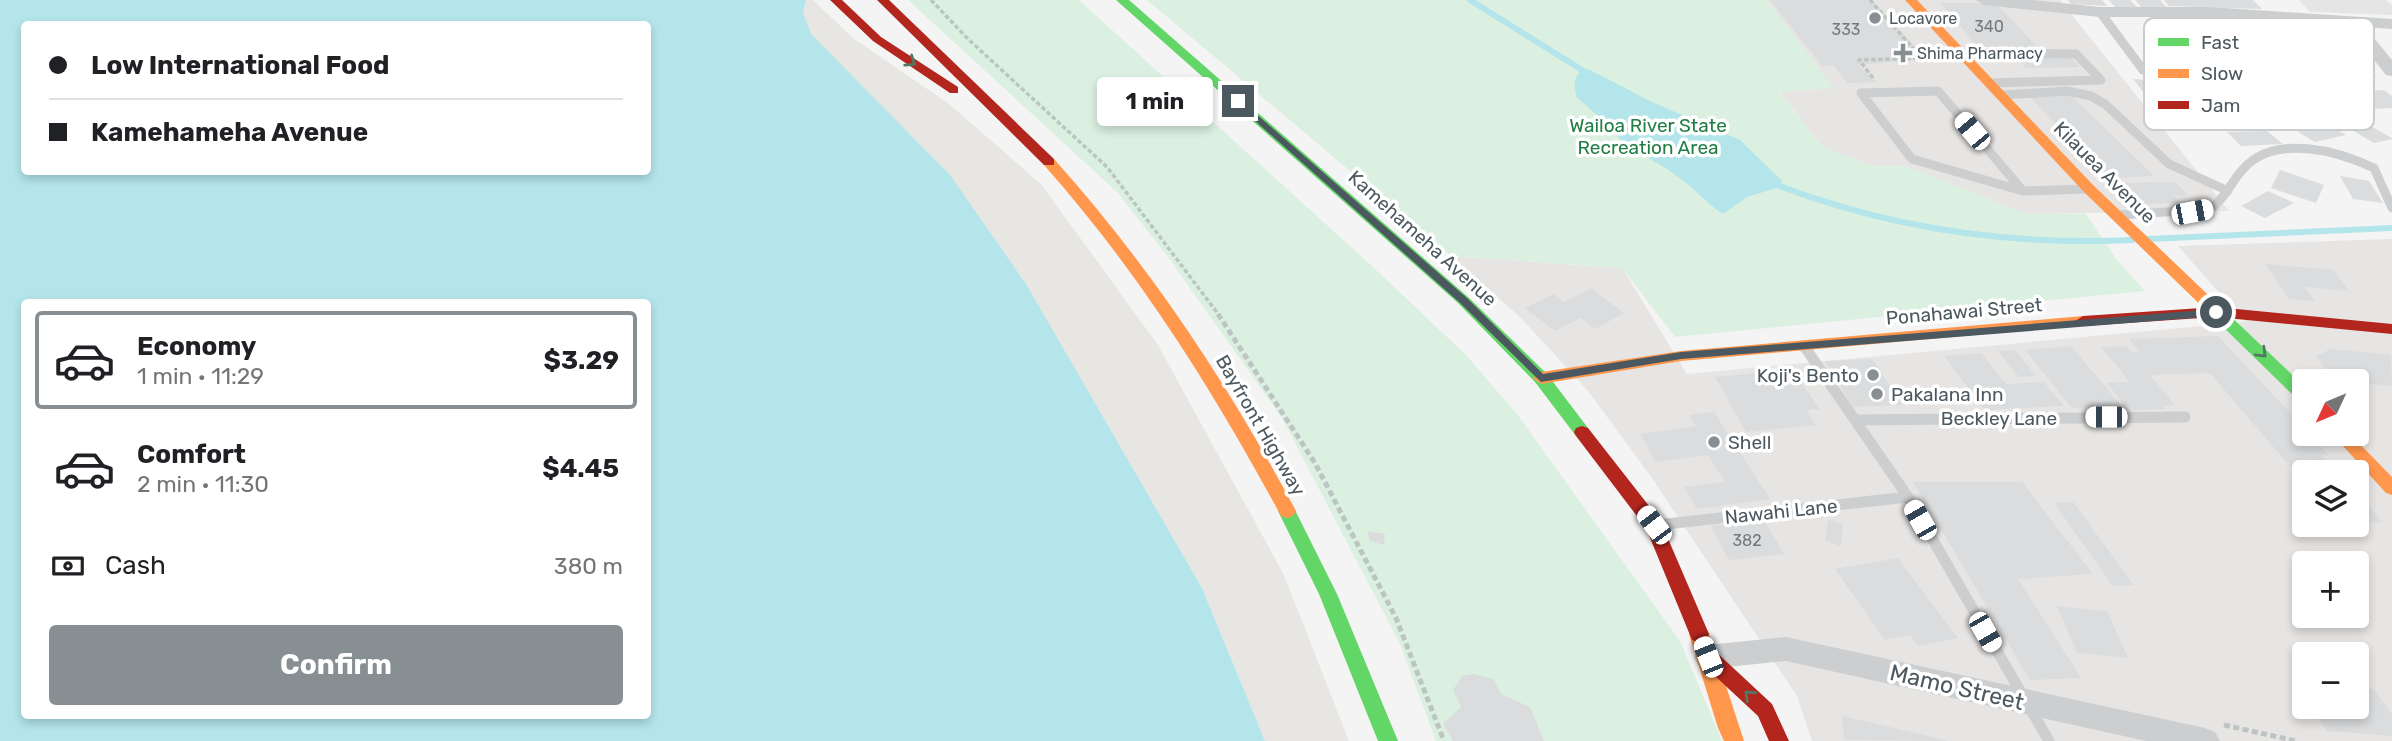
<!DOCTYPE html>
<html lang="en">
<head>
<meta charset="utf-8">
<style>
  body { margin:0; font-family:Rubik,sans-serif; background:#f2f2f2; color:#202124; height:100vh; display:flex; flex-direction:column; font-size:26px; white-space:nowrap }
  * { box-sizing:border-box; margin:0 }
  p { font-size:23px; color:#757577 }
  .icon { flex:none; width:38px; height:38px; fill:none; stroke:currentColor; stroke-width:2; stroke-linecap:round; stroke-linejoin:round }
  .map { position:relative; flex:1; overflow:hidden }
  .drawer { position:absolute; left:21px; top:299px; width:630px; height:420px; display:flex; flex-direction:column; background:#fff; border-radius:7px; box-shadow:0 4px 10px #0003 }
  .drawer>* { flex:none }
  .guide { position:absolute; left:21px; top:21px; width:630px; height:154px; border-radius:7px; box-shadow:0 4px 10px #0003; display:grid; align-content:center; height:154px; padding:0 28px; background:#fff }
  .needle { width:46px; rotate:226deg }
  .fabs { position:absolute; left:2292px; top:369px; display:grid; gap:14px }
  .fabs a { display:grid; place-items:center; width:77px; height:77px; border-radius:7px; background:#fff; box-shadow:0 4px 10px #0003; font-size:35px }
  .end { position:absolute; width:32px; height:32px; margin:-16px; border:9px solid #4c585f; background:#fff; box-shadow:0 0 0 4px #fff }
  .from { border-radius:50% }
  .bubble { position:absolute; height:49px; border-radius:7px; background:#fff; box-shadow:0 4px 10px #0003; font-size:23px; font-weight:700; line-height:49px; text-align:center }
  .car { position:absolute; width:21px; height:42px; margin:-21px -10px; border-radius:9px; box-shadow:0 0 5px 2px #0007; background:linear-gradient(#fff 24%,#345 0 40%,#fff 0 76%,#345 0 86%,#fff 0) }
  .guide b { display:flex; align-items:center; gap:24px; height:66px; font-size:26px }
  .guide b+b { border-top:2px solid #e0e0e0 }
  .guide i { width:18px; height:18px; background:#202124 }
  ul { padding:12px 0 0; list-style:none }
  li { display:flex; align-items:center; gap:21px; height:98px; margin:0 14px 10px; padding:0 14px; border:4px solid transparent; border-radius:7px }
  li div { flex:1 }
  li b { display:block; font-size:26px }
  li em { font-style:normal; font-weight:700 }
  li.selected { border-color:#878f93 }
  li>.icon { width:63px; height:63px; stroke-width:1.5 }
  .pay { display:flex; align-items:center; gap:18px; height:77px; padding:0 28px; font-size:26px }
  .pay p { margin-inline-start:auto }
  .primary-button { display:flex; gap:14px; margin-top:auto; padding:14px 28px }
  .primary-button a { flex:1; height:80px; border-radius:7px; background:#878f93; color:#fff; font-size:28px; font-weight:700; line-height:80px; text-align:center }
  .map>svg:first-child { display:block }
</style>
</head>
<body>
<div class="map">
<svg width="2392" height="741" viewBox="0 0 2392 741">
  <rect width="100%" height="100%" fill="#f4f4f4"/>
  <path fill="#e7e5e3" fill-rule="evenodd" d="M1766,0H2060L2229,211L2025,214L1906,166H1871L1821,146L1779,91L1833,88Z
    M2392,239V741H1812L1797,696L1652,478L1588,391L1521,318L1451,256L1622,268L1687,374L2245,322L2178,246ZM2305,382H2357V434H2305ZM2305,472H2357V525H2305ZM2305,564H2357V616H2305ZM2305,654H2357V707H2305Z"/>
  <path fill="#e6e5e5" d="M2299,0H2386L2392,5V15L2310,12Z"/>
  <path fill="#dbf0e1" d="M908,0H1079L1373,267L1465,354L1517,414L1680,641L1722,741H1436L1400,644L1282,418L1168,257L1117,192Z
    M1147,0H1767L1834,88L1779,92L1821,146L1871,166H1906L2025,214H2086L2117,260L2145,291L1675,337L1622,268L1451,256Z"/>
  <path fill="#e8e6e3" d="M806,0H813L853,38L949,104L1041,184L1158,345L1284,575L1349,741H1265L1202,588L1100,413L812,35L803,13Z"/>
  <path fill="#b4e5ea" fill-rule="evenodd" d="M0,0H806L803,13L812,35L950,175L1026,284L1202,588L1265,741H0ZM24,24H648V172H24ZM24,303H648V716H24Z
    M1588,69L1652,102L1740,140L1782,181L1780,187L1747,197L1723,214C1708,205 1696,190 1681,179C1660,162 1631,152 1613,132C1602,119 1591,109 1577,98C1573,86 1573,71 1588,69Z"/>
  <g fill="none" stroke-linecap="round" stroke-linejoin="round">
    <path stroke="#b4e5ea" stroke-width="6" d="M1470,0L1590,75
      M1774,184C1891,229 2008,246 2133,240
      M2148,239L2392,228"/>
  </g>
  <path fill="#dbdcdd" d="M1770,0H1872L1926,59L1858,65L1877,82L1847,83L1833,65L1822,66Z
    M2068,0H2102L2107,6L2071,4Z
    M2109,0H2130L2138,8L2115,7Z
    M2135,0H2160L2170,11L2143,9Z
    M2164,0H2253L2262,9L2169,6Z
    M1940,3H1996L2040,50H1981Z
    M2069,56L2080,67L2026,68L2016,57Z
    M2320,63H2360L2377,76H2336Z
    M2133,79L2167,81L2179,96L2145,94Z
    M2384,90L2392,96V108L2374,109L2351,92Z
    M2071,95L2154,176L2109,178L2030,97Z
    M2318,118L2346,135L2315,142L2287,125Z
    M2358,119L2392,138V139L2374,143L2340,123Z
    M2267,131L2283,144L2241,146L2227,132Z
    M2280,170L2324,185L2316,203L2271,188Z
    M2340,176L2369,181L2383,203L2353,199Z
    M2175,182L2188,195L2174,196L2182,203L2133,204L2113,183Z
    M2268,191L2294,203L2265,218L2241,206Z
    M2265,264L2333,270L2349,291L2304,287L2315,301L2289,299Z
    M1591,288L1624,313L1595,329L1581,318L1555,331L1525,308L1554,294L1564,302Z
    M2218,336L2305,429V434H2309L2329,455L2322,456L2337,472H2305V484L2210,373L2150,375L2175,405L2162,406L2166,409L2134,410L2131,406H2125L2107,383L2130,382L2101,347L2126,346L2131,352H2140L2129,339Z
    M2071,346L2103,384L2121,405L2072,408L2025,350Z
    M2331,349L2391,355L2392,386L2332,379L2316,356Z
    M2015,350L2036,376L2019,377L1998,351Z
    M1981,353L2006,384L2044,382L2064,406L1985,410L1944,356Z
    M1871,359L1876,364L1902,405L1853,407L1825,361Z
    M1792,370L1820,409L1806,410L1816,425L1746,432L1715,377Z
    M1714,412L1770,499L1697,509L1684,487L1725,482L1708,455L1656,462L1640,434L1696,426L1689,415Z
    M1913,482H2022L2093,574L2018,579L2081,678L2030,680Z
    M2357,494L2383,522L2357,523Z
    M2073,502L2134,585L2113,586L2054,503Z
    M1764,520L1784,554L1729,560L1711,526Z
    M1828,520L1843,524L1841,546L1825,541Z
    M1367,531L1385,534L1384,545L1370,541Z
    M1898,558L1958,638L1918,646L1910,635L1885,640L1835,569Z
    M2057,606L2107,611L2128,658L2077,653Z
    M1474,674L1493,679L1501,694L1530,707L1544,741H1453L1443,724L1461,707L1453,690L1462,676Z
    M2357,687L2374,689L2392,714V736L2327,731L2311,707H2357Z
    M1842,716L1946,740V741L1844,740Z"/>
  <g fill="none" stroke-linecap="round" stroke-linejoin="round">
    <path stroke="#bcc5c2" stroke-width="3.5" stroke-dasharray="4.5 2.5" stroke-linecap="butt" d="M931,0L968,39L1107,167L1219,315
      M1870,0L1922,58
      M1873,78L1859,60L1923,58"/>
    <path stroke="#bcc5c2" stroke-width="5" stroke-dasharray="6 3.5" stroke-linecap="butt" d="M1218,314L1315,463L1396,618L1444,741
      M2224,725L2296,741"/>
    <path stroke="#cccecf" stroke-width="9" d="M2100,12L2143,70
      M1962,53L2076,54L2101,80
      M1990,83L2101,80
      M1861,93L1912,159L2023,191L2087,189
      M1861,93L1938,91L2023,191
      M2002,95L2067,91L2091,96L2105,104L2169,164L2228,191
      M2120,215L2210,209C2226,198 2231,181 2245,167C2277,134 2338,151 2374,168L2392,208"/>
    <path stroke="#cccecf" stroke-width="11" d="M1804,346L1908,497L2049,741
      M1855,420L2185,417
      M1657,525L1908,497"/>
    <path fill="#cccecf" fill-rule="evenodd" d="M1976,0H2031L2100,7H2210L2392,19V29L2365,27L2392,60V76L2386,75L2347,26L2225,18L2307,105L2310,109L2307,113H2295L2206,17H2100L1984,5Z
      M1786,637L2205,728L2215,732L2220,741H2146L1786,661L1708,669L1698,665L1694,657L1698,649L1708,645Z"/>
    <path fill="#63d668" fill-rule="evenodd" d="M1116,0H1129L1468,297L1547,374L1588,428L1590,432L1588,436H1576L1535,382L1458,303Z
      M2220,310L2225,311L2305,387V403L2299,401L2215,319L2212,315L2215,311Z
      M1287,504L1293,506L1337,594L1398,741H1378L1319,594L1278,511L1281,506Z"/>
    <path fill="#ff974d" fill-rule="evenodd" d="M1905,0H1917L2094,186L2225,311L2228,315L2225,319H2215L2084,192Z
      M1049,158L1054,159C1150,266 1228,384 1296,511L1293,516L1287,518L1281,516C1213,390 1139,272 1044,165V159Z
      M2083,316L2091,321L2088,325L1681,361L1541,384L1533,378L1541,372L1681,351Z
      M2332,434H2350L2392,477V495L2386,493Z
      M1699,626L1706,628L1709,634L1744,741H1724L1718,728L1689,634L1692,628Z"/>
    <path fill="#b3261e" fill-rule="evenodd" d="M830,0H842L881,37L958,87V93H950L873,41Z
      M877,0H889L1054,159V165H1044Z
      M2216,307L2392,324V334L2216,317L2083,326L2075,321L2083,316Z
      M1582,426L1588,428L1660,520L1709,634L1706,640L1699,642L1692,640L1646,528L1576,436L1574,432L1576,428Z
      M1708,649L1715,651L1772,704L1789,741H1769L1758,716L1701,663L1698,657L1701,651Z"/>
  </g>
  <defs><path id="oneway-chevron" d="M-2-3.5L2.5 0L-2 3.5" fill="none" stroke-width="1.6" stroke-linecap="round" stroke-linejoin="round" transform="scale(1.75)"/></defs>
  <g stroke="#527861">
    <use href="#oneway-chevron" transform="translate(911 62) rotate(34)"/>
    <use href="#oneway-chevron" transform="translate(2262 353) rotate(44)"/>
    <use href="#oneway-chevron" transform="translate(1749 695) rotate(-137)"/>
  </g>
  <path fill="#4c585f" d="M1238,98L1467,298L1543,374L1681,352L2216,309L2222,312L2216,316L1681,359L1541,382L1460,303L1235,103Z"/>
  <g fill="#878f93" stroke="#fff" stroke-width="2.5">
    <circle cx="1875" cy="18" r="7"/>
    <path d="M1899.5 42.5h7v7h7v7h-7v7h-7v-7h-7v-7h7z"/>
    <circle cx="1873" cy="375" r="7"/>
    <circle cx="1877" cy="394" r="7"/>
    <circle cx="1714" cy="442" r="7"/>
  </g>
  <g text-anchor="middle" stroke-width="7" stroke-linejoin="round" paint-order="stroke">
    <g font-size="16" fill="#4c585f" stroke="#fff" text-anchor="start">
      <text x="1889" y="24">Locavore</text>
      <text x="1917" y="59">Shima Pharmacy</text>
    </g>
    <g font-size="16" fill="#707a7f">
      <text x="1989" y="32">340</text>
      <text x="1846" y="35">333</text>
      <text x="1747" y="546">382</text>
    </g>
    <g font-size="19" fill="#207d44" stroke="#fff">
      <text x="1648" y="132">Wailoa River State<tspan x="1648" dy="22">Recreation Area</tspan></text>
    </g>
    <g font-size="19" fill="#4c585f" stroke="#fff">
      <text transform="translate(2105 172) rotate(45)" y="7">Kilauea Avenue</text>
      <text transform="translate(1423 238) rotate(42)" y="7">Kamehameha Avenue</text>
      <text transform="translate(1964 311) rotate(-5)" y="7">Ponahawai Street</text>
      <text x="1999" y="425">Beckley Lane</text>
      <text transform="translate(1261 425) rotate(60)" y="7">Bayfront Highway</text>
      <text transform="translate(1781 511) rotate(-6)" y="7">Nawahi Lane</text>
    </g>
    <g font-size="19" fill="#4c585f" stroke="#fff" text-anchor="start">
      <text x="1859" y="382" text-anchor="end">Koji's Bento</text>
      <text x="1891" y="401">Pakalana Inn</text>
      <text x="1728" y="449">Shell</text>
    </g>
    <g font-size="23" fill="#4c585f" stroke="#fff">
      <text transform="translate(1957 687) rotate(13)" y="8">Mamo Street</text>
    </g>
  </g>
  <rect x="2144" y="18" width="230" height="112" rx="10" fill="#fff" stroke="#c9cdcf" stroke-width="2"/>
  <rect x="2158" y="38" width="31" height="8" fill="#63d668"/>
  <rect x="2158" y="69" width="31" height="9" fill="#ff974d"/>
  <rect x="2158" y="101" width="31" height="8" fill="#b3261e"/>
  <g font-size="19" fill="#4c585f">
    <text x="2201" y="49">Fast</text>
    <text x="2201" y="80">Slow</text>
    <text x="2201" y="112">Jam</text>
  </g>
</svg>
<div class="fabs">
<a><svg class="needle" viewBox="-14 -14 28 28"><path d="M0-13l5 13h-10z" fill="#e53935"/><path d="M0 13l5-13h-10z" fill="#757577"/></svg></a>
<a><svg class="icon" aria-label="layers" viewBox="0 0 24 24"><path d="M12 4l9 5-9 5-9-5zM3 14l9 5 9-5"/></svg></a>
<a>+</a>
<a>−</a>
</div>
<i class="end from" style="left:2216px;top:312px"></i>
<i class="end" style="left:1238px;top:101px"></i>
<div class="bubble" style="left:1097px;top:77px;width:116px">1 min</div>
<i class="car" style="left:1972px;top:131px;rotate:320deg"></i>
<i class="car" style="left:2192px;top:212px;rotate:79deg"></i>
<i class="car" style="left:2106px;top:417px;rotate:270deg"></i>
<i class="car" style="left:1920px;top:520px;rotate:330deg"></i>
<i class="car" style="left:1654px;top:525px;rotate:323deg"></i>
<i class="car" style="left:1985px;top:632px;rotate:150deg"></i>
<i class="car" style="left:1708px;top:657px;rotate:338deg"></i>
<div class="guide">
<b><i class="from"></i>Low International Food</b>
<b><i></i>Kamehameha Avenue</b>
</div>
<section class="drawer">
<ul>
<li class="selected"><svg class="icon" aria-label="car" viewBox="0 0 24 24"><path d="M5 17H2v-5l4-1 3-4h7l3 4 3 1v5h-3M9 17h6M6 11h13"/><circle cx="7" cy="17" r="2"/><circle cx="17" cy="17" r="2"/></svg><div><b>Economy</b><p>1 min · 11:29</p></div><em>$3.29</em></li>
<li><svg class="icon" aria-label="car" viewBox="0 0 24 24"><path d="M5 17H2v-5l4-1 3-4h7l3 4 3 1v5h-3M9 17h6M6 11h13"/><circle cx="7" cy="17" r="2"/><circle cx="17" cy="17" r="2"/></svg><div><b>Comfort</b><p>2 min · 11:30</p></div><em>$4.45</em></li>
</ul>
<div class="pay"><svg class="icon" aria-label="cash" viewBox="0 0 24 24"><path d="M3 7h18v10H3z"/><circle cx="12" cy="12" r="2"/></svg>Cash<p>380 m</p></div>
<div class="primary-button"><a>Confirm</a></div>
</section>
</div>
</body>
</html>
